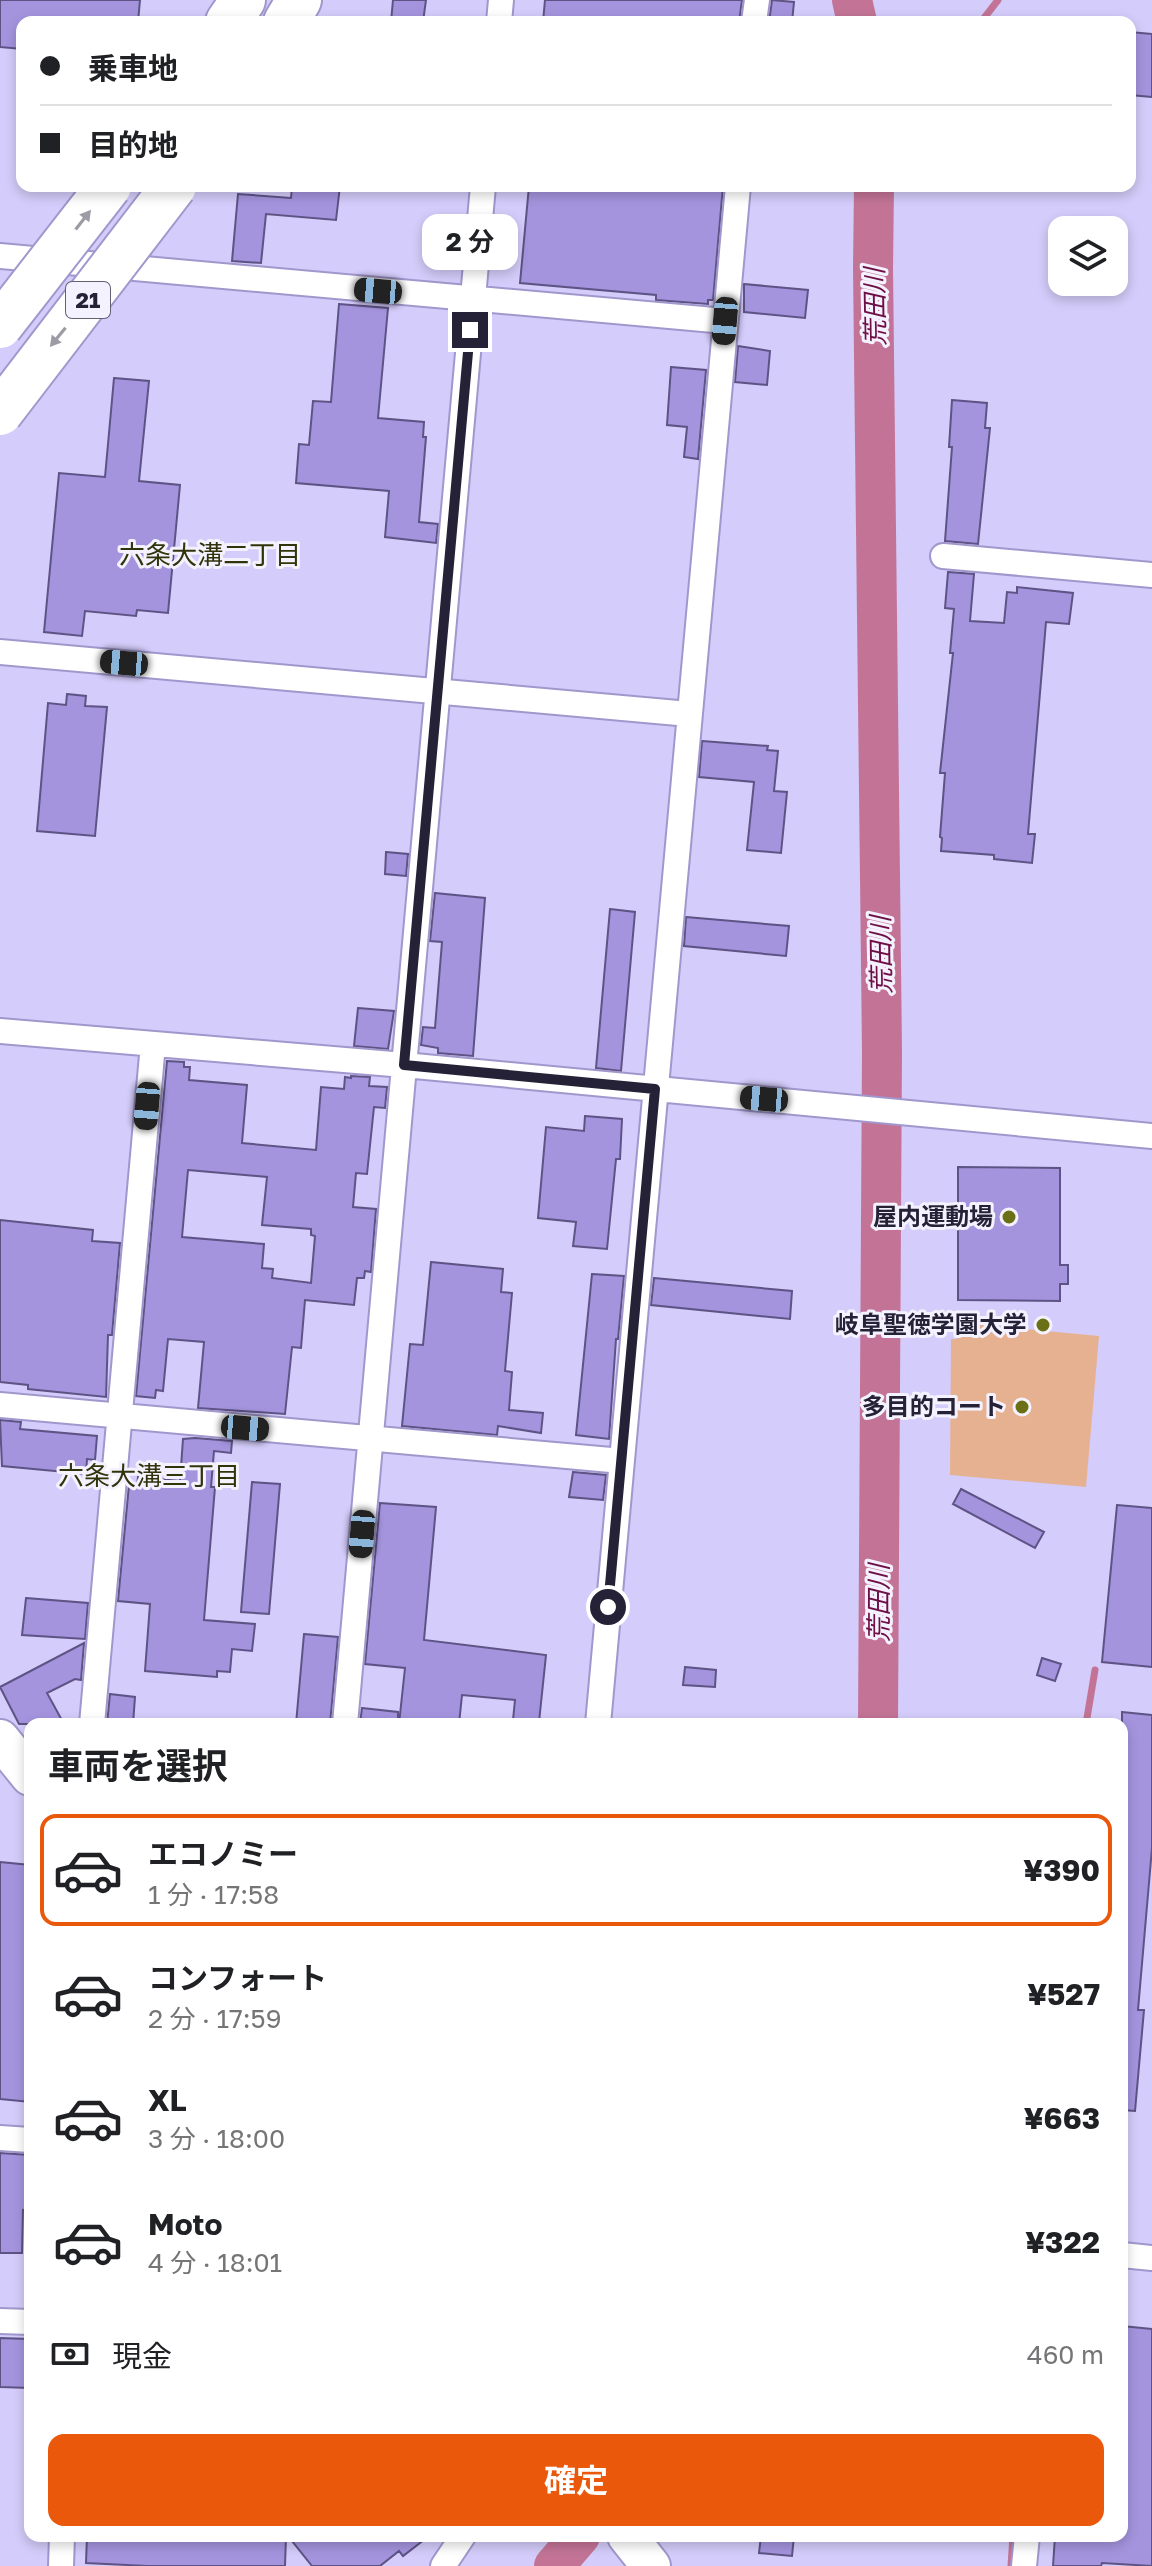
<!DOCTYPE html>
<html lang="ja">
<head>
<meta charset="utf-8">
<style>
  body { margin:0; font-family:"Golos Text","Noto Sans JP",sans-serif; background:#f2f2f2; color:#202124; height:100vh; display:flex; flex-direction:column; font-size:30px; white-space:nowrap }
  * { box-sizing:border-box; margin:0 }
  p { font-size:26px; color:#757577 }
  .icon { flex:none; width:44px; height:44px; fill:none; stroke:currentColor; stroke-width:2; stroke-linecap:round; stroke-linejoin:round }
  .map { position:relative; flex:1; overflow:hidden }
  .sheet { position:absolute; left:24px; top:1718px; width:1104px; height:824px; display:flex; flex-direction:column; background:#fff; border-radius:16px; box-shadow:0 4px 12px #0003 }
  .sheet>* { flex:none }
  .top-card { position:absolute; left:16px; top:16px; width:1120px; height:176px; border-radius:16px; box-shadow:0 4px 12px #0003; display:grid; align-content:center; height:176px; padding:0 24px; background:#fff }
  .buttons { position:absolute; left:1048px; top:216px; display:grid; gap:16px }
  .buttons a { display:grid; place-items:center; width:80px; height:80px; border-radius:16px; background:#fff; box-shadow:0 4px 12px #0003; font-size:40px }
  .end { position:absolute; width:36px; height:36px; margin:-18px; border:10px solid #252136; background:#fff; box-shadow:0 0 0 4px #fff }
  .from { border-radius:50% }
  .bubble { position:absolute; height:56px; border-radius:16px; background:#fff; box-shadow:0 4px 12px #0003; font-size:26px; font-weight:700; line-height:56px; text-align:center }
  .car { position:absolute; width:24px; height:48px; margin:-24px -12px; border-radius:10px; box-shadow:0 0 6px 2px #0007; background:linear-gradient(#222 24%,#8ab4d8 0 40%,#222 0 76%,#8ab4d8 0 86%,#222 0) }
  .top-card b { display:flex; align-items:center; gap:28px; height:76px; font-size:30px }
  .top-card b+b { border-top:2px solid #e0e0e0 }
  .top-card i { width:20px; height:20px; background:#202124 }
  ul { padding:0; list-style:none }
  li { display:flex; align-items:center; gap:24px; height:112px; margin:0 16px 12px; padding:0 8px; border:4px solid transparent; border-radius:16px }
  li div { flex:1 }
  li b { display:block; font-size:30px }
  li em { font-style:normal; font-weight:700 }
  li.on { border-color:#ea580c }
  li>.icon { width:72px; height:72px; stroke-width:1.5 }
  h2 { padding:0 24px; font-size:36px; line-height:96px }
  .pay { display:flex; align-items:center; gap:20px; height:88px; padding:0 24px; font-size:30px }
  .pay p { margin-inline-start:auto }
  .button { display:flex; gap:16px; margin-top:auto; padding:16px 24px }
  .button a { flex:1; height:92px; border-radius:16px; background:#ea580c; color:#fff; font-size:32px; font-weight:700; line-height:92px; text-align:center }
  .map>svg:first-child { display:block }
</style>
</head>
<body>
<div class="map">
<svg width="1152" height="2566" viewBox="0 0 1152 2566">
  <rect width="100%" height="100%" fill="#d4ccfa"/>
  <path fill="#e6b190" d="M959,1323L1099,1336L1086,1487L950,1475L951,1339H957Z"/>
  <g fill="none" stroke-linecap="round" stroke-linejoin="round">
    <path stroke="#c37496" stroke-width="7" d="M981,22L998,0
      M1086,1724L1095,1670
      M1011,2566L1013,2536"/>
    <path stroke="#c37496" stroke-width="40" d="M852,0L857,22
      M874,186L873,268L882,1052L878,1724
      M554,2566L580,2536"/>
  </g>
  <path fill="#a494de" stroke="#5e5385" stroke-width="2" fill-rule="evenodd" d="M0,0H140L138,22H22V49L0,47Z
    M393,0H426L423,22H391Z
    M545,0H742L739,22H543Z
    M772,0L794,2L792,22H769Z
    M1130,32L1152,34V97L1130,95Z
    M292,186H340L336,220L266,214L261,263L232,261L238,194L291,198Z
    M529,186H723L713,300H708V304L656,300V295L520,283Z
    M744,284L808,290L805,318L744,312Z
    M339,304L388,308L378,418L424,422L423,437H426L419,522L438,524L436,543L385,537L389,491L296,483L299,444L309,445L313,401L331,402Z
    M738,346L770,351L767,385L735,382Z
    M671,367L706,370L698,459L684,457L687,427L667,425Z
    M114,378L149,381L139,481L180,485L168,613L137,610L136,616L85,611L82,636L44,632L59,473L105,477Z
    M952,400L987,403L985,428H990L978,544L945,541L952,447H949Z
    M948,572L974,574L970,621L1004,623L1007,592L1017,593V587L1073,593L1069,624L1046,622L1028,834H1035L1032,863L994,859V855L941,851L942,838L940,837L945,773H940L953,653H950L954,609L945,608Z
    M67,694L86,696L85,706L107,707L95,836L37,831L48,703L66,705Z
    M702,741L768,746L767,750L778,751L774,791L787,792L781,853L747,850L754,782L699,777Z
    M386,852L408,854L406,876L385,874Z
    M435,893L485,898L473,1056L438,1053V1048L421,1045L423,1027L435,1028L442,942L430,941Z
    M610,909L635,912L621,1071L596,1068Z
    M686,917L789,926L786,956L684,946Z
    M358,1008L394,1011L388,1049L354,1046Z
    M167,1061L184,1062V1067H190L189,1080L247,1085L242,1143L316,1150L321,1087L344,1089L345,1077L351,1078V1076L370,1077L369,1086L387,1087L385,1108L374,1107L367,1174L356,1173L353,1207L376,1209L371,1272L365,1271L364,1278H357L354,1305L305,1300L301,1348L292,1347L285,1414L198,1408L204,1342L168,1339L163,1391L156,1390L155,1398L136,1396ZM188,1170L267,1177L262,1225L311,1229V1235L315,1236L311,1283L272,1278L273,1269L262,1268L264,1244L182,1237Z
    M585,1116L622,1119L620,1159H616L607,1249L573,1246L576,1222L538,1218L546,1127L584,1131Z
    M958,1167L1060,1168V1265H1068V1284H1060V1301L958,1300Z
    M0,1220L93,1230L92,1241L120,1243L112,1335H108L106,1397L28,1389V1385L0,1382Z
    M431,1262L503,1269L501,1292L512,1293L505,1371L512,1372L509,1410L543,1413L541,1433L498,1426L497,1435L402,1426L410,1344L423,1345Z
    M592,1274L624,1276L618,1339H616L609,1439L576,1435Z
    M654,1278L792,1291L790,1319L651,1305Z
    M0,1420L21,1422L20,1429L97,1436L95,1460L87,1459L86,1474L2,1466Z
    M195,1438L232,1441L231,1453L214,1451L211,1487H215L204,1620L255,1624L252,1651L232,1649L230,1672L217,1671V1677L145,1671L150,1604L118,1601L129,1485L137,1486L138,1477L180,1481L183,1439Z
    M573,1472L606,1475L603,1500L569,1497Z
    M252,1482L280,1484L269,1614L241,1612Z
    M961,1489L1044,1532L1035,1548L953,1504Z
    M380,1503L436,1507L424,1640L546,1655L539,1722L513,1720L515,1700L462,1695L459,1724H399L405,1668L365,1664Z
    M1117,1505L1152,1508V1667L1102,1662Z
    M26,1598L88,1603L85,1639L22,1635Z
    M304,1634L338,1637L330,1724H296Z
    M84,1643L81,1680L75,1679L47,1693L64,1724H19L0,1687Z
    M1042,1658L1061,1664L1055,1681L1037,1675Z
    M685,1667L716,1670L715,1687L683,1685Z
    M110,1694L135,1697L133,1724H107Z
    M362,1708L398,1712V1724H360Z
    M1122,1712L1152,1715V1848L1138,2010H1144L1135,2111L1122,2110Z
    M0,1862L30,1865V2102L0,2099Z
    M0,2153L30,2155V2211L23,2210L22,2253H0Z
    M1122,2326L1152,2329V2566L1102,2563L1101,2566H1053L1055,2536H1122Z
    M0,2338L30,2339V2388L0,2387Z
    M87,2536L148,2538V2536H286L285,2566H147L86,2563Z
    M288,2536H429L403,2556L399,2551L380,2566H312Z
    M761,2536H794L792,2556L759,2553Z"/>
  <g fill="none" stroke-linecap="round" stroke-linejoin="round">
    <g stroke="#a197cd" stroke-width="28">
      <path id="street" d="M499,22L501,0
        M754,22L757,0
        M0,256L725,321
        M943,556L1152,575
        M0,652L689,714
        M0,1031L404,1065L1152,1136
        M0,1405L622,1461
        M92,1724L153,1044
        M345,1724L483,186
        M598,1724L738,186
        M0,2138L30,2140
        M1122,2255L1152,2258
        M0,2321L30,2322
        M61,2566L62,2536
        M443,2566L463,2536
        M1024,2566L1027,2536"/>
    </g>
    <g stroke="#a197cd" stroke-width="42">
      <path id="primary" d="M0,1739L30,1776
        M627,2536L651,2566"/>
    </g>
    <g stroke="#a197cd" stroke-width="48">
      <path id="highway" d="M228,22L243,0
        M286,22L299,0"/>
    </g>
    <use href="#street" stroke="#fff" stroke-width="24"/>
    <use href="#primary" stroke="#fff" stroke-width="38"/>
    <use href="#highway" stroke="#fff" stroke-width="44"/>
    <g stroke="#a197cd" stroke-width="48" stroke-linecap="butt">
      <path id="highway-bridge" d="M0,326L109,186
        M0,413L174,186"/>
    </g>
    <use href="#highway-bridge" stroke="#fff" stroke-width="44"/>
  </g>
  <defs><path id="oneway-solid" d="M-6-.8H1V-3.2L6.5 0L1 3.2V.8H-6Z" transform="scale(2)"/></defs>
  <g fill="#9d9ba5">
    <use href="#oneway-solid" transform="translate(83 220) rotate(-52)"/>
    <use href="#oneway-solid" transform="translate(58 337) rotate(129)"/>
  </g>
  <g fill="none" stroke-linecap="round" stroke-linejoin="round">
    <path stroke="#252136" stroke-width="10" d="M470,330L404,1065L655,1089L608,1607"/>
  </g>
  <g fill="#6b7016" stroke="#f4f2fe" stroke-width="3">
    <circle cx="1009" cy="1217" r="8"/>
    <circle cx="1043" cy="1325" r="8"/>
    <circle cx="1022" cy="1407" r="8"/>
  </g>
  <g text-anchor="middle" stroke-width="6" stroke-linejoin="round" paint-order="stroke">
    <rect fill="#f4f2fe" stroke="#636072" stroke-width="2" x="66" y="282" width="44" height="36" rx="6"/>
    <g font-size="22" font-weight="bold" fill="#252136">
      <text x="88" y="308">21</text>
    </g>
    <g font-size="24" font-weight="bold" fill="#252136" stroke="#f4f2fe" text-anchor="end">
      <text x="993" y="1225">屋内運動場</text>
      <text x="1027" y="1333">岐阜聖徳学園大学</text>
      <text x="1006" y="1415">多目的コート</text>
    </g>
    <g font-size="26" font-style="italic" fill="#6e0e44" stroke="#f4f2fe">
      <text transform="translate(875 307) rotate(-91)" y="9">荒田川</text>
      <text transform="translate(881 955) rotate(-91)" y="9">荒田川</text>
      <text transform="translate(879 1603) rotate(-90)" y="9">荒田川</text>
    </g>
    <g font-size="26" fill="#31330a" stroke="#f4f2fe">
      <text x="210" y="564">六条大溝二丁目</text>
      <text x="149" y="1485">六条大溝三丁目</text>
    </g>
  </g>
</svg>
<div class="buttons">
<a><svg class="icon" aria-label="layers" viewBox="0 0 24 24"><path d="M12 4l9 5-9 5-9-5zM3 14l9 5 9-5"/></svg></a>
</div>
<i class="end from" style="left:608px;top:1607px"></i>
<i class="end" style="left:470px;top:330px"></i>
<div class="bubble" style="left:422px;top:214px;width:96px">2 分</div>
<i class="car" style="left:378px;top:291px;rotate:275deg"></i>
<i class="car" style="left:725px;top:321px;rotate:185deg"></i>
<i class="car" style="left:124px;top:663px;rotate:275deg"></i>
<i class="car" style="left:764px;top:1099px;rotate:275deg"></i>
<i class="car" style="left:147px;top:1106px;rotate:185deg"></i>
<i class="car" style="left:245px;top:1428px;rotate:95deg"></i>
<i class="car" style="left:362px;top:1534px;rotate:185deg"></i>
<div class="top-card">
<b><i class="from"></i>乗車地</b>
<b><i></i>目的地</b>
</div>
<section class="sheet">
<h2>車両を選択</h2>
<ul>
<li class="on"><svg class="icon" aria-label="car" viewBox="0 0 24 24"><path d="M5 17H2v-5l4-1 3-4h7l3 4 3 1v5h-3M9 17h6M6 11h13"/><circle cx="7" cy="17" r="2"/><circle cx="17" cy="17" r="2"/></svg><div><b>エコノミー</b><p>1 分 · 17:58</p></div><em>¥390</em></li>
<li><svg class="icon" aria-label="car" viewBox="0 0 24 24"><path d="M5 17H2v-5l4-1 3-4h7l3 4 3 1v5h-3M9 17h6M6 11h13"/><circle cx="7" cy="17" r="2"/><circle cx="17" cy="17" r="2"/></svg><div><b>コンフォート</b><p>2 分 · 17:59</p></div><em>¥527</em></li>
<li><svg class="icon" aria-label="car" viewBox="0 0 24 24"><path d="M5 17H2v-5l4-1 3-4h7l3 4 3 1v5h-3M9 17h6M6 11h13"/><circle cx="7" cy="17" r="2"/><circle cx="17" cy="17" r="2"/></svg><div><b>XL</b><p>3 分 · 18:00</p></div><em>¥663</em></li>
<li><svg class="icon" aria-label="car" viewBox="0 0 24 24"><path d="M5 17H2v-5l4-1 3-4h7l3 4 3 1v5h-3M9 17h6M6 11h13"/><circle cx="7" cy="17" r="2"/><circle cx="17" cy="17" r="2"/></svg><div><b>Moto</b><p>4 分 · 18:01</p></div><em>¥322</em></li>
</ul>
<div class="pay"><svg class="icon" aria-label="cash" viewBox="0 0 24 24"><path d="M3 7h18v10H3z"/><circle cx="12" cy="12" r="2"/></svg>現金<p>460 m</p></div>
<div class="button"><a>確定</a></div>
</section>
</div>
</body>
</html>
